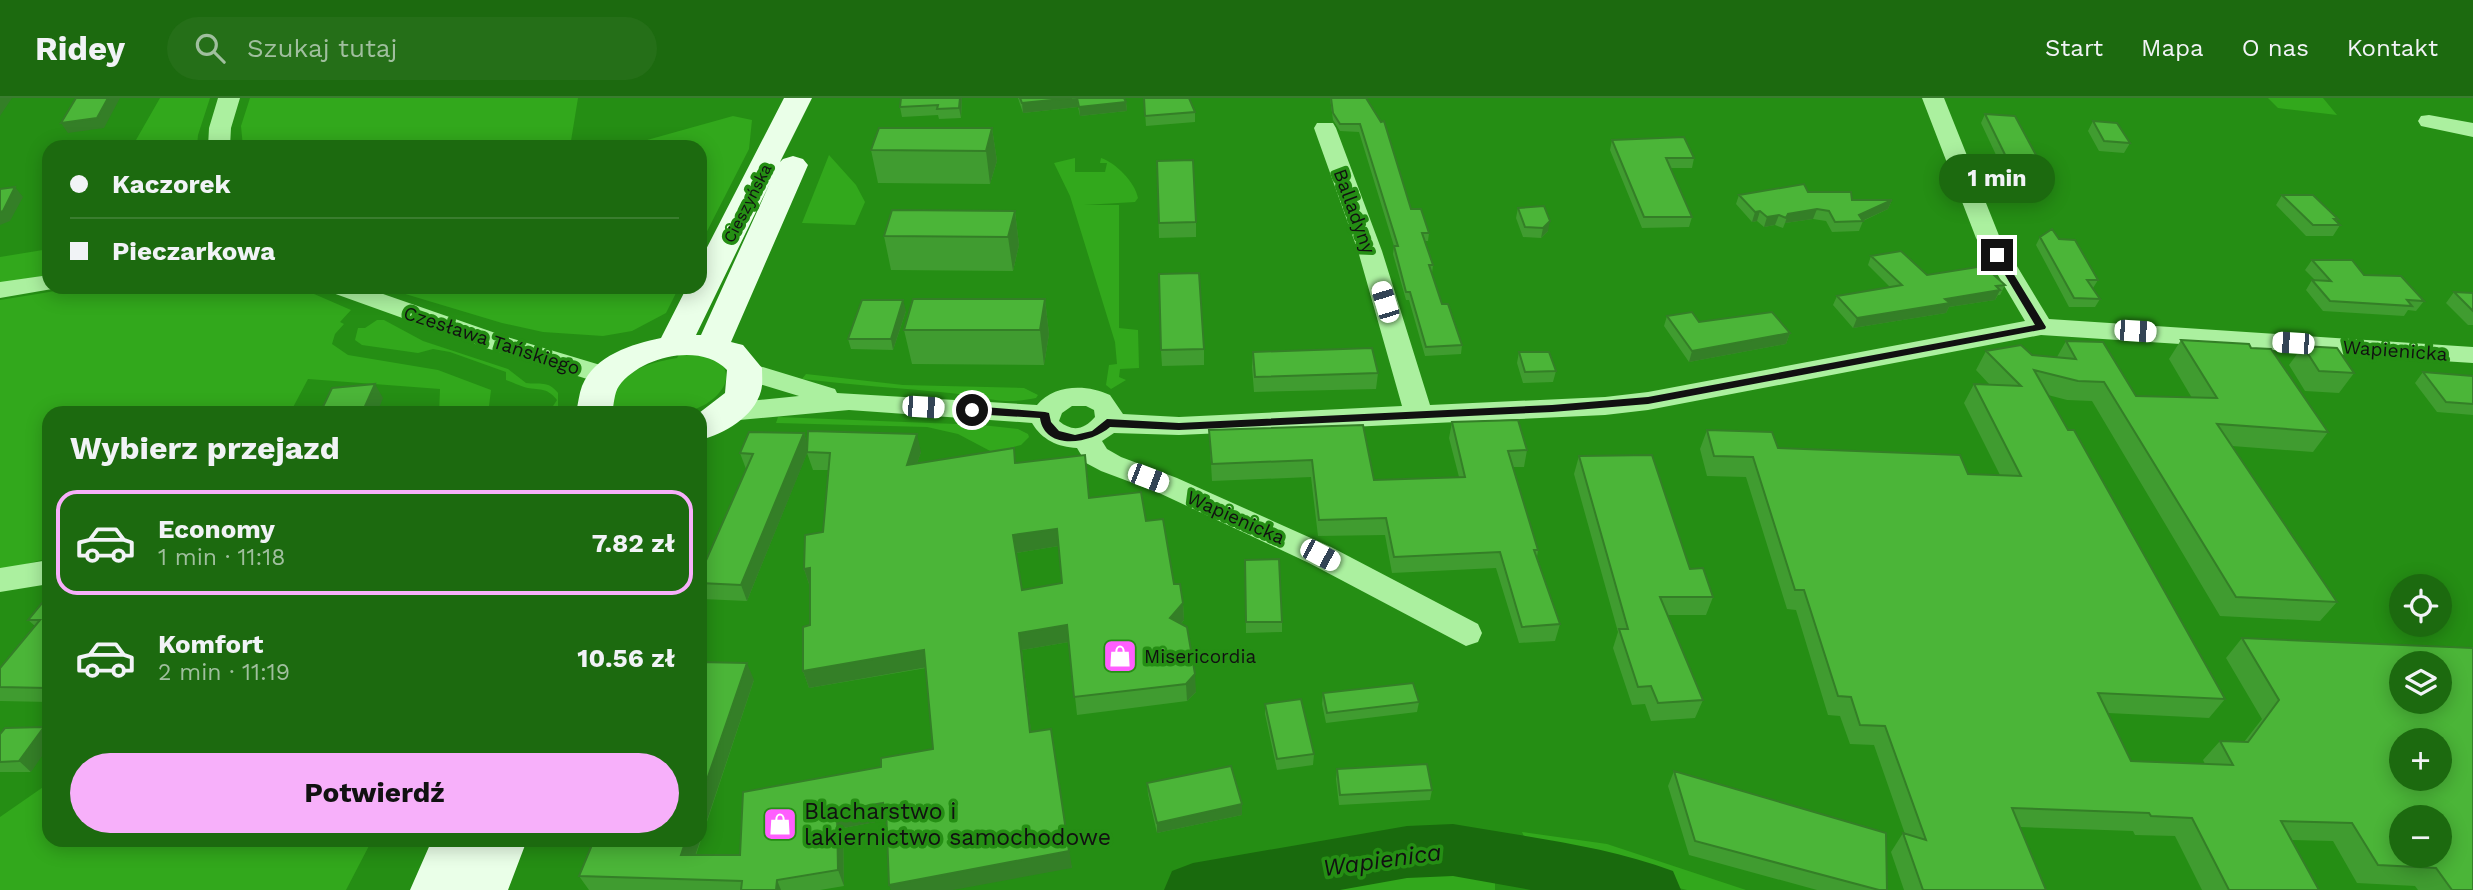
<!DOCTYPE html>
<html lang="pl">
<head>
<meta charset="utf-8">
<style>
  body { margin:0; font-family:"Work Sans",sans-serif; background:#256f18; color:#f1f3f6; height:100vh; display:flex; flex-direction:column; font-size:26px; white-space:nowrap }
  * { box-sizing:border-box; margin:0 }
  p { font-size:23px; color:#a0bf9e }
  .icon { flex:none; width:38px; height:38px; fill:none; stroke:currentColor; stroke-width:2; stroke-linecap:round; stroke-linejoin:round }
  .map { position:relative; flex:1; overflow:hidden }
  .drawer { position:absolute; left:42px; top:308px; width:665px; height:441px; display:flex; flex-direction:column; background:#1c6a0f; border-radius:21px; box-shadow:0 4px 18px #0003 }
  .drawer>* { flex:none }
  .top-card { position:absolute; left:42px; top:42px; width:665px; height:154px; border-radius:21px; box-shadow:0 4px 18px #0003; display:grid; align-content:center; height:154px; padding:0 28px; background:#1c6a0f }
  .buttons { position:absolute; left:2389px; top:476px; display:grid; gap:14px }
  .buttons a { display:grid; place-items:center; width:63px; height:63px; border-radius:50%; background:#1c6a0f; box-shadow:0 4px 18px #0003; font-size:35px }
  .end { position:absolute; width:32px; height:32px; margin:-16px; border:9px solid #111; background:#fff; box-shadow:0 0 0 4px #fff }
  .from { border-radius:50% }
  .bubble { position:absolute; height:49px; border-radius:24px; background:#1c6a0f; box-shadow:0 4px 18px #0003; font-size:23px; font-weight:700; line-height:49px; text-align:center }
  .car { position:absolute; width:21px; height:42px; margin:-21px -10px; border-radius:9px; box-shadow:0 0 5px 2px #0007; background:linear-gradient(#fff 24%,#345 0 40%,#fff 0 76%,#345 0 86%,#fff 0) }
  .top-card b { display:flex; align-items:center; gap:24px; height:66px; font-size:26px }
  .top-card b+b { border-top:2px solid #3a7d2f }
  .top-card i { width:18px; height:18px; background:#f1f3f6 }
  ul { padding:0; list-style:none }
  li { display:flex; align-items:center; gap:21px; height:105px; margin:0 14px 10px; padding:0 14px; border:4px solid transparent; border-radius:21px }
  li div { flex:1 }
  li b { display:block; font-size:26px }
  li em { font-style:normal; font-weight:700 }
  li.current { border-color:#f7b0fa }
  li>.icon { width:63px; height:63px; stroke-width:1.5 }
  h2 { padding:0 28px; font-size:32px; line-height:84px }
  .cta { display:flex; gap:14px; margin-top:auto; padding:14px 28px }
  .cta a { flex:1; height:80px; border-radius:42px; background:#f7b0fa; color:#111; font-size:28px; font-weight:700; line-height:80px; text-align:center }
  header { display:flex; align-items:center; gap:42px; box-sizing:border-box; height:98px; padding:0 35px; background:#1c6a0f; border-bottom:2px solid #3a7d2f }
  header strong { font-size:33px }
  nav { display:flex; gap:38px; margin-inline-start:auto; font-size:24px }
  .search { width:490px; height:63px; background:#256f18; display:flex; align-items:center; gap:18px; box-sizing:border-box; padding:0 24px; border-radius:38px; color:#a0bf9e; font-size:26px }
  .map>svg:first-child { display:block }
</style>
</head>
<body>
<header>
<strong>Ridey</strong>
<div class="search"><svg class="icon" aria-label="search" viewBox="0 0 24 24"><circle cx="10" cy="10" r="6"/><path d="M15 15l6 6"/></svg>Szukaj tutaj</div>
<nav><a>Start</a><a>Mapa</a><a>O nas</a><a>Kontakt</a></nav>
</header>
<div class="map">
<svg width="2473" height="792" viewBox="0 0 2473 792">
  <rect width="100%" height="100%" fill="#258e14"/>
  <path fill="#32a81c" d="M160,0H210L198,37L197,49H132Z
    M250,0H578L570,49H385V46L364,49H243L241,28Z
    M2268,0H2323L2337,17L2278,10Z
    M733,18L752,22L749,51L700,147V49H622Z
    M829,57L856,87L865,104L855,127L802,125Z
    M1075,60V74H1105L1107,65H1100L1101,60C1116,65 1135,84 1138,100L1135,104L1084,107H1119V230L1138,232L1139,270L1120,271L1119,279L1126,282L1111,291L1106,287L1109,267L1117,266L1115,244L1070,98L1054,65Z
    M49,151V177L0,185V159Z
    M80,189H298L351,212L340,224L344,226L335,236L332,246L348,257L438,272L491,292L489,308L502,315H439L440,291L308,281L290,315H49V460L0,473V202Z
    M382,189H679L666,215L632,233L603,238L543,234L502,225Z
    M377,222H384L423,243L508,271L526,285C540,287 548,282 558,295V315H552L551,311L557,302C546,288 539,293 524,289C518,287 512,284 506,282V274L450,254L433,251L418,255L362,247L355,242L358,230H365Z
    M682,251L722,265C728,277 728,284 719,295C694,324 650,315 616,315L612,310C613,275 646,265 677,260Z
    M806,276L903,287L1024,290L1038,297L1036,300C998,308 985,298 950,295C900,290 852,287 802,281Z
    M778,319L982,327L1018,331L1028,336L1029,339L1021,347L1010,350V355H994L958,336L927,329L776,325Z
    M49,685V742H372L346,792H0V719Z
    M1522,734L1607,746L1746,792H1687L1531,754Z
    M1454,764L1495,773V792H1272L1409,765Z"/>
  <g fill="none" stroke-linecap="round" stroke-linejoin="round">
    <path fill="#196a0d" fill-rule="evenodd" d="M1453,726C1526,739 1603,747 1673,773L1681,792H1531L1453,778L1407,780L1340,792H1164L1172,773L1193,765L1407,728Z"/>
    <path fill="#abf09f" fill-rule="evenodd" d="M218,0H240L231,30L230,49H208L209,30Z
      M1922,0H1944L2000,140L2049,221L2473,249V265L2041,237L1648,312L1605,317L1179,337L1114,335L1102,343L1107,351L1121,359L1177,380L1331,449L1478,526L1482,535L1478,544L1466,548L1309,465L1157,394L1101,373L1086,365L1077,350C1058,349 1042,342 1032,325L849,312L728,323L718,321L714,314L718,307L728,305L799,298L736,279L732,273L736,267L746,264L835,291L837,295L1037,307C1054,286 1087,286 1110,297L1123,316L1179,319L1402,308L1358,153L1314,30L1317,25H1333L1336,30L1382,153L1430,307L1605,299L1648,294L2025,223L1976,140ZM1072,308H1086L1094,312L1095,319C1084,332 1072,334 1059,323L1062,315Z
      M2429,17L2473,25V39L2421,28L2418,23L2421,18Z
      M49,177V189L58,190L0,200V184Z
      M326,189H363L504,238L617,272L621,278L617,284L607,287L597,284L486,250L330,194Z
      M49,462V486L0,494V470Z"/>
    <path fill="#eaffe8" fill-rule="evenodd" d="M784,0H812L780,64L783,61L793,58L803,61L808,67L731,244L743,247L762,270C762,277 763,286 761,293C754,319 724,336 700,342L699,315L725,295L727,272C700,244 640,259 619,288C614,295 614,307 612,315H576C578,306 579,296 582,288C595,257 632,246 661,240L687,189H700V163ZM770,85L701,237H696Z
      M432,742H527L508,792H410Z"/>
  </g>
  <path fill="#409c30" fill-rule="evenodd" d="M901,0H962L961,20L939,21L938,17L902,19L900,9Z
    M1018,0H1124L1126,4L1127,13L1080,18L1078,9L1023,15Z
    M1144,0L1195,14V24L1146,28Z
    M1330,0H1366L1411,111L1429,135L1428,143H1425L1433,167L1432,175L1442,206L1462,247L1461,256L1425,258L1409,202H1406L1393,156L1394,148L1359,34L1340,33L1333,22Z
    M1985,16L2051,85L2046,95L2013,93L1981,25Z
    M2093,23L2130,45L2124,55L2099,53L2088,33Z
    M992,30L997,63L990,86L878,85L871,52Z
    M1612,42L1694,60L1692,70H1670L1692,119L1689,129L1642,130L1610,52Z
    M1157,63L1196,124V139L1159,140Z
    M1808,94L1852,102H1892L1888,111L1863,123L1859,133L1832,134L1826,123L1813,121L1785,125L1783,130L1775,127L1764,129L1757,123L1752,124L1736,106L1739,97Z
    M2282,97L2338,121L2336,124L2340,127L2333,138H2306L2276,107Z
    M1518,110L1548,133L1541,140L1523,139L1516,120Z
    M1015,113L1019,147L1013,173L891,172L884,138Z
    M2040,139L2059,141L2098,182L2093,190L2100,201L2095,209H2069L2036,147Z
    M1871,158L1927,177L2005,187L2000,197H1998L1995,202L1949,209L1946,215L1853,230L1833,207L1837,198L1890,189L1868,167Z
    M2312,162L2364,177L2424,203L2416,213L2408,212L2404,218L2323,213L2306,192L2312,182H2315L2305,172Z
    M2454,194L2473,195V227H2468L2446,205Z
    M1045,201L1049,236L1044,267L912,266L904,232Z
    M906,213L893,252L851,251L848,241Z
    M1667,218L1699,224L1790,235L1786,246L1689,264L1664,228Z
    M2181,242L2251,250L2328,334L2313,354L2232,348L2337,504L2320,523L2220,518L2092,303L2067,302L2048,297L2068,332L2225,601L2209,620L2108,615L2131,663L2205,666L2203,662L2220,643L2244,644L2262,621L2226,560L2242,540L2473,792H2418L2415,788L2357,785L2333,743L2292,742L2319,792H2202L2175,738L2135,737L2133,733L2020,729L2046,792H1904L1891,754L1903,735L1905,736L1874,647L1850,646L1840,618L1828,617L1796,512L1787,511L1746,379L1707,378L1700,351L1707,332L1778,350L1968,376L2000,377L1964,305L1974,286L1990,287L1976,272L1986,253L2057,259L2066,243L2136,298L2192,300L2169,261Z
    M2303,248L2354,275L2339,295L2305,293L2289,267Z
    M1204,251V267L1162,268L1161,252Z
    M1253,254L1378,275L1376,291L1254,294L1252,269Z
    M1519,254L1556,273L1553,284L1523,285L1517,265Z
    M2423,274L2473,278V317L2437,314L2415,285Z
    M1452,324L1527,352L1524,369H1513L1538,452L1537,459L1560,526L1555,543L1519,545L1496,470L1392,475L1385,437L1318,438L1311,379L1212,383L1209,332L1363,327L1374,382L1459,379L1449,340Z
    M804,335L807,347L921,354L917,365H1016L1089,399L1146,423L1183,505L1184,522L1181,526L1196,594L1187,603L1077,617L1069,544L1022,552L1031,634L1072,770L886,722L843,730L844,788L820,792H589L579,778L754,582L696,757H740L881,669L933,651L926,570L809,590L803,573L810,527V489L804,471L823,434L828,372H813L807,355L747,503L702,501L700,495V476L746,371L740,355ZM1059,448L1062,485L1022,492L1016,455Z
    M1579,358L1690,471L1713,499L1706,517H1668L1703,602L1695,620L1651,623L1645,606L1632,607L1613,550L1618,534L1574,376Z
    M1245,462L1282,524V534L1246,535Z
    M49,499V604L0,603V570L35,528L28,522Z
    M1323,595L1419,604L1417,614L1326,625L1322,606Z
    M1265,606L1314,656L1313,667L1277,672L1265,616Z
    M0,636L31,674H0Z
    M1337,671L1432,692L1430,702L1339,707L1336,681Z
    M1674,673L1887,792H1817L1689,757L1668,688Z
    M1147,685L1242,717L1157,735L1148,696Z"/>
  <path fill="#347f27" d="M0,0H12L0,18Z
    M108,0H120L104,30L68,35L61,25Z
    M960,0H962L961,20L959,10Z
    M1077,0L1078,9L1023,15L1022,5Z
    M1126,4L1127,13L1080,18L1079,9Z
    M992,30L997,63L990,86L986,53Z
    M15,89L23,99L10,123L0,127V114Z
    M1892,102L1888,111L1862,123L1859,117Z
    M1817,111L1813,121L1785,125L1788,116Z
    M1015,113L1019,147L1013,173L1008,139Z
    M1760,113L1757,123L1752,124L1755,114Z
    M1779,117L1775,127L1764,129L1767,119Z
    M1550,123L1548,133L1541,140L1543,130Z
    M2000,192L1995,202L1949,209L1946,215L1853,230L1857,220L1945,201Z
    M1045,201L1049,236L1044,267L1040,232Z
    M903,202L906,213L893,252L891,241Z
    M1790,235L1786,246L1689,264L1692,253Z
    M375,286L383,300L377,315H362Z
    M804,335L809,351L747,503L741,487Z
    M917,336L921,354L911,384L907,367Z
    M1057,431L1059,448L1016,455L1013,437Z
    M810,470V489L804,471Z
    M1183,505L1184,522L1171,537L1170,520Z
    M1067,527L1069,544L1022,552L1033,651L1030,634L1019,535Z
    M924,552L928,569L809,590L803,573Z
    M747,565L754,582L690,773L681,757L686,742H700V702Z
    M1195,576L1196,594L1187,603L1186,586Z
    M44,629L49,634V648L31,674L19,663Z
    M1051,631L1072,770L953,792H891L889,787Z
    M883,705L886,710L887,722L843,730L844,788L838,772L837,713Z
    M1242,706V717L1157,735V725Z
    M777,782L781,792H776Z"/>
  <path fill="#4bb538" stroke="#347f27" stroke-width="2" fill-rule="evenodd" d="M76,0H108L97,20L61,25Z
    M901,0H960L959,10L937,11L938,7L900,9Z
    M1020,0H1072L1022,5Z
    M1077,0H1124L1126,4L1079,9Z
    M1144,0H1189L1195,14L1145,18Z
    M1331,0H1366L1381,24L1384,23L1411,111H1421L1429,135H1422L1433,167H1429L1442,206H1448L1462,247L1426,249L1410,194H1406L1394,148H1398L1360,26H1340L1333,15Z
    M1985,16L2015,18L2051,85L2018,83Z
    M2093,23L2117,25L2130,45L2104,43Z
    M879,30H992L986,53L871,52Z
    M1684,39L1694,60H1666L1692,119H1644L1612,42Z
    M1193,62L1196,124L1159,125L1157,63Z
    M1804,86L1808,94H1851L1852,102H1892L1859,117L1863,123L1835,124L1829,113L1817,111L1788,116L1786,120L1779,117L1767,119L1760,113L1755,114L1739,97Z
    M15,89L3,113L0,114V91Z
    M2282,97H2313L2338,121H2334L2340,127H2313Z
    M1544,108L1550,123L1543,130L1525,129L1518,110Z
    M892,112L1015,113L1008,139L884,138Z
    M2052,131L2059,141L2075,142L2098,182H2087L2100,201L2074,200L2040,139Z
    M1901,153L1927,177L1984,168L2005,187L1996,188L2000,192L1945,201L1950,205L1857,220L1837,198L1902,187L1871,158Z
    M2312,162H2352L2364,177L2401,178L2424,203L2407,202L2412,208L2330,203L2312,182L2331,183Z
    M1199,175L1204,251L1161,252L1159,176Z
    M2454,194L2473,195V213Z
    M913,201H1045L1040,232H904Z
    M862,202H903L891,241H848Z
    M1692,214L1699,224L1772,214L1790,235L1692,253L1667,218Z
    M2181,242L2249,246L2251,250L2271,251L2328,334L2217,326L2337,504L2236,499L2104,284L2078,283L2034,272L2068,332H2074L2225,601L2098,595L2131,663L2233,667L2220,643L2248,644L2279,602L2242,540L2473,550V792H2452L2436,770L2378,767L2352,725L2281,723L2319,792H2229L2192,720L2151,718L2149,715L2012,710L2046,792H1923L1903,735L1926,742L1885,628L1860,627L1851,599L1838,598L1804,492H1795L1753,359L1714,358L1707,332L1772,334L1778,350L1960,357L1968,376L2021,378L1974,286L2021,288L1986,253L2021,247L2032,257L2076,261L2066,243L2103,244L2136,298L2217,300ZM2401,565H2440V604H2401ZM2401,642H2440V681H2401ZM2401,719H2440V758H2401Z
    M2303,248L2337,250L2354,275L2319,273Z
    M1372,250L1378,275L1255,279L1253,254Z
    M1519,254H1549L1556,273L1525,274Z
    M2423,274L2473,278V306L2446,304Z
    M375,286L362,315H320L332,290Z
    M1518,322L1527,352L1508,353L1538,452H1534L1560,526L1522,529L1500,454L1394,459L1386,420L1319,422L1312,362L1212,366L1209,332L1363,327L1374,382L1465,379L1452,324Z
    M808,333L917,336L907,367L1014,350L1015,365L1085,357L1089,400L1141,394L1146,423L1163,421L1174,486H1180L1183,505L1170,520L1187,529L1195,576L1186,586L1074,599L1067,527L1019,535L1030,634L1051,631L1069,753L889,787L886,710H883V705L837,713L838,772L777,782L776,792H741L742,783L579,778L594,742H686L681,757H740L743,694L881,669V660L933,651L924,552L803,573V529L810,527V470L804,471L805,437L823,434L830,355L807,354ZM1057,431L1062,485L1022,492L1013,437Z
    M749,334L804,335L741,487L700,485V476L753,356L740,355Z
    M1652,357L1690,471L1703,470L1713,499H1660L1703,602L1658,605L1651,588L1638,589L1619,531H1628L1579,358Z
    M1279,461L1282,524H1246L1245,462Z
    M47,499H49V588L47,590L0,589V570L40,522H28Z
    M700,564L747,565L700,702Z
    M1413,585L1419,604L1327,615L1323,595Z
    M1301,601L1314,656L1277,661L1265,606Z
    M44,629L19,663L0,664V636L5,630Z
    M1427,666L1432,692L1340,697L1337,671Z
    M1231,668L1242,706L1157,725L1147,685Z
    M1674,673L1886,735L1887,792H1879L1695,743Z"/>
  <path fill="#111" d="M1997,155L2002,157L2046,229L2045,231L1648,306L1552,314L1179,332L1110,329C1092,345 1045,354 1040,320L972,316L966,312L972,308L1045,314L1049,315L1051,324L1059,333L1075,337L1092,333L1107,321L1179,325L1552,307L1648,299L2035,227L1993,157Z"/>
  <defs>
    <g id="shop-square" transform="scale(1.75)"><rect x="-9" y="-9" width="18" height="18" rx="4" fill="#ff5efe" stroke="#258e14"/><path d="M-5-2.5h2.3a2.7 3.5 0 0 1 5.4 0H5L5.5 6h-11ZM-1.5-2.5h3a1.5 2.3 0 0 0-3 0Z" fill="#fff"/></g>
  </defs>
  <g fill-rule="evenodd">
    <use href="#shop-square" x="1120" y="558"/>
    <use href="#shop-square" x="780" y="726"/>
  </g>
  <g text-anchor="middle" stroke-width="7" stroke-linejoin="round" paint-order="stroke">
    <g font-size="16" fill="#111" stroke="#258e14">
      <text transform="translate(747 105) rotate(-63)" y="6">Cieszyńska</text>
    </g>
    <g font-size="19" fill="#111" stroke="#258e14">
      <text transform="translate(1355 113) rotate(70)" y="7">Balladyny</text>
      <text transform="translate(492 242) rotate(18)" y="7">Czesława Tańskiego</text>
      <text transform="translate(2395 252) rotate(4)" y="7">Wapienicka</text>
      <text transform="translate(1236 419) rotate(24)" y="7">Wapienicka</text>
    </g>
    <g font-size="19" fill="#111" stroke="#258e14" text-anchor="start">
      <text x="1144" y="565">Misericordia</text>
    </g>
    <g font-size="23" fill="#111" stroke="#258e14" text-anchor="start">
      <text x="804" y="721">Blacharstwo i<tspan x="804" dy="26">lakiernictwo samochodowe</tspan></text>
    </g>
    <g font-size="24" font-style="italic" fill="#111" stroke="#258e14">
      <text transform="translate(1382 762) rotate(-8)" y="8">Wapienica</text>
    </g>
  </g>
</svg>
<div class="buttons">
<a><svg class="icon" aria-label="locate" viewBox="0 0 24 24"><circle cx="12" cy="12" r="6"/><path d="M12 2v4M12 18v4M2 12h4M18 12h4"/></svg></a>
<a><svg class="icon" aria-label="layers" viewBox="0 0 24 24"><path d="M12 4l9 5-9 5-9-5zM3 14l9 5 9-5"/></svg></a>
<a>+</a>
<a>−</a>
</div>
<i class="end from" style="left:972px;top:312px"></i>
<i class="end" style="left:1997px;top:157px"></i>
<div class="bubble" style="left:1939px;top:56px;width:116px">1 min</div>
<i class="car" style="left:1385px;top:204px;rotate:343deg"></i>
<i class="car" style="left:2135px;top:233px;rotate:94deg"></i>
<i class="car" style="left:2293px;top:245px;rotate:274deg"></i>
<i class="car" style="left:923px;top:309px;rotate:94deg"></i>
<i class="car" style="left:1148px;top:380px;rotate:111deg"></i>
<i class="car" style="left:1320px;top:457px;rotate:118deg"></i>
<div class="top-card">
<b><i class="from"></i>Kaczorek</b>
<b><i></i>Pieczarkowa</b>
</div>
<section class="drawer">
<h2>Wybierz przejazd</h2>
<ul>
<li class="current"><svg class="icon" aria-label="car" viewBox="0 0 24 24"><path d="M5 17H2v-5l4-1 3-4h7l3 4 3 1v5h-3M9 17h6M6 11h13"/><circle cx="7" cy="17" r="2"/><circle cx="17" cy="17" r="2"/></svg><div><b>Economy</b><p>1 min · 11:18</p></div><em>7.82 zł</em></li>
<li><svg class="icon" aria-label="car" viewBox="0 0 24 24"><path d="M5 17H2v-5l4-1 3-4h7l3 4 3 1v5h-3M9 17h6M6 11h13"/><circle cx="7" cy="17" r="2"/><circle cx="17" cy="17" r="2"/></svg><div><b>Komfort</b><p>2 min · 11:19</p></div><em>10.56 zł</em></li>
</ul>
<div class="cta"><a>Potwierdź</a></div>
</section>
</div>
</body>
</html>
